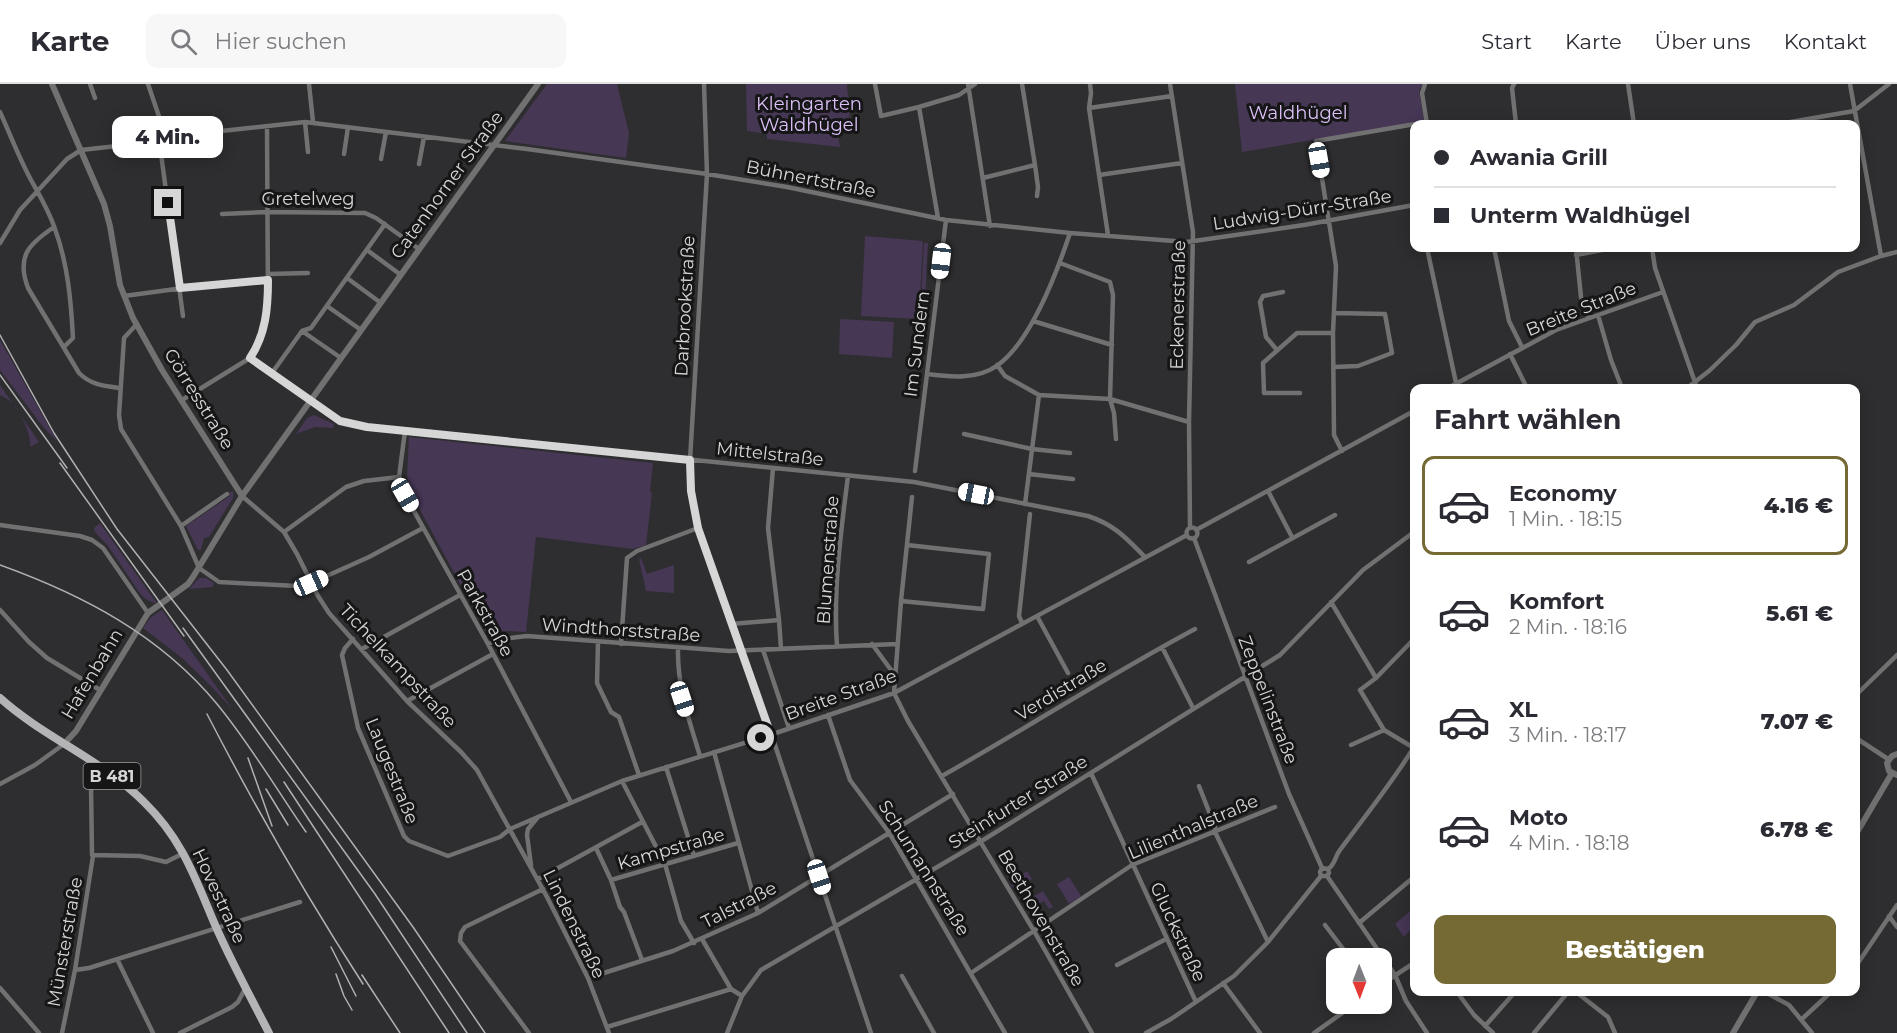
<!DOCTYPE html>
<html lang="de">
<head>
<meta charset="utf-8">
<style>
  body { margin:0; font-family:Montserrat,sans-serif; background:#f7f7f7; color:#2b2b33; height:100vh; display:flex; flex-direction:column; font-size:22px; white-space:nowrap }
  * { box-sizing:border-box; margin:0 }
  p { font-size:20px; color:#7c7c81 }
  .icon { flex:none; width:33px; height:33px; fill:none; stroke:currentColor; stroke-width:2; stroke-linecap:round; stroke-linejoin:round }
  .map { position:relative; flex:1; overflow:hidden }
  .side { position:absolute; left:1410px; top:300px; width:450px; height:612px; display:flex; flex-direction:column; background:#fff; border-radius:12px; box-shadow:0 3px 15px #0003 }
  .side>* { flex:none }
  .top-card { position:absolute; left:1410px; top:36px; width:450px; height:132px; border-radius:12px; box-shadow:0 3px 15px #0003; display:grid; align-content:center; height:132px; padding:0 24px; background:#fff }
  .needle { width:39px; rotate:179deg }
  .buttons { position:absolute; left:1326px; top:864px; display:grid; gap:12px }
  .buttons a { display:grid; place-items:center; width:66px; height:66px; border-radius:12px; background:#fff; box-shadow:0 3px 15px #0003; font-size:30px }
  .end { position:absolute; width:27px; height:27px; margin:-14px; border:8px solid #d7d6d7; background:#111; box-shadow:0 0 0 3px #111 }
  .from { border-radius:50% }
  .bubble { position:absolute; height:42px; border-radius:12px; background:#fff; box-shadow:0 3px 15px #0003; font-size:20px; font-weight:800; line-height:42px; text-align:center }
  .car { position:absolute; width:18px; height:36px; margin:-18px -9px; border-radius:8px; box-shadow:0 0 4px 2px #0007; background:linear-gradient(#fff 24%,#345 0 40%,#fff 0 76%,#345 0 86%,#fff 0) }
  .top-card b { display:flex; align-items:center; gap:21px; height:57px; font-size:22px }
  .top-card b+b { border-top:2px solid #e1e1e2 }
  .top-card i { width:15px; height:15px; background:#2b2b33 }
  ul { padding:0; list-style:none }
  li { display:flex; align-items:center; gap:18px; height:99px; margin:0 12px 9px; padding:0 12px; border:3px solid transparent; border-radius:12px }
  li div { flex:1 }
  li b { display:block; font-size:22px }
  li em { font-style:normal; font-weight:800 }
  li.current { border-color:#766a34 }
  li>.icon { width:54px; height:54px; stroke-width:1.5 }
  h2 { padding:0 24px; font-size:27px; line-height:72px }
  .action { display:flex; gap:12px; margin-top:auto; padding:12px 24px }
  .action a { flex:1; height:69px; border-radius:12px; background:#766a34; color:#fff; font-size:24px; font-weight:800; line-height:69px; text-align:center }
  header { display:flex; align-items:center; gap:36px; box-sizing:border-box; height:84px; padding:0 30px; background:#fff; border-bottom:2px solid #e1e1e2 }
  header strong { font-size:28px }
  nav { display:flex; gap:33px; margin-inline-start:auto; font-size:21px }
  .search { width:420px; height:54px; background:#f7f7f7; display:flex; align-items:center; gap:15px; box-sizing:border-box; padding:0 21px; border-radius:12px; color:#7c7c81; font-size:22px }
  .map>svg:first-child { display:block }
</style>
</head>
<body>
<header>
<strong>Karte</strong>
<div class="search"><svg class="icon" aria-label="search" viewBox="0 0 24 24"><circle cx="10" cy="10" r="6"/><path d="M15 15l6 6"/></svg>Hier suchen</div>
<nav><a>Start</a><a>Karte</a><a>Über uns</a><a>Kontakt</a></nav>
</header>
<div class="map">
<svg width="1897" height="949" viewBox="0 0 1897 949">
  <rect width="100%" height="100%" fill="#2e2d2f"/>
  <path fill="#463755" d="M547,0H617L629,49L626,74L505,57Z
    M746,0H847L850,38L836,41L840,63L767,55V50L747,47Z
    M1235,0H1423L1419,6L1424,37L1242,68Z
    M865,152L923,157L919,235L861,232Z
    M924,159H928L923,257H919Z
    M840,235L894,238L892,274L839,270Z
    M0,256L57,357L44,344L0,286Z
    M0,301L39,358L30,363C32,351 20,327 12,319C9,316 4,313 0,311Z
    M314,331L334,340L333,344L315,343L296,350L307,334Z
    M409,353L653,379L650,408L652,409L646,461L633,465L536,453L526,548L485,546L412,411L407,392Z
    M233,407V414L209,453L204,454L201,466H198L186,442L230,412L229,409Z
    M100,439L156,518L155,519L147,516L141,511L108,462L95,448L94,444Z
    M641,474L647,490L674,481V509L646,507L639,475Z
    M199,494H206L214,499L213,503L189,505Z
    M162,526L233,626L211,602L182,574L143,544L151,533Z
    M1027,787L1032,795L1015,806L1009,798Z
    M1069,793L1081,812L1069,820L1057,800Z
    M1043,807L1053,823L1049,825L1044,817L1036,821L1032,813Z
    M1414,824V842L1404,853L1395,840Z"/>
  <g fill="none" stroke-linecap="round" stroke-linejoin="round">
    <path stroke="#717172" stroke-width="4.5" d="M90,0L95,14
      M148,0L166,53
      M309,0L313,38
      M704,0L707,90L690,376L694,429L731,540
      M875,0L881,32L919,23L938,134
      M968,0L990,142
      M1090,0L1091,9L1089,24L1108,151
      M1170,0L1193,148L1189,338L1190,444
      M1425,0L1422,9L1427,40
      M1514,0L1512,4L1516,40
      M1628,0L1634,40
      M1850,0L1881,172
      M919,23L959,11L975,0
      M1089,24L1172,12
      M0,28C10,50 19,74 31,96C40,112 49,127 55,145C68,181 71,217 73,254L64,263
      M305,38L308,68
      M1779,40L1854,27L1889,0
      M267,43L268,221C264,241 261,257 250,274L341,337L356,342L405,347L914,398L1088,432C1115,441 1126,454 1145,473
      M159,55L183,232
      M344,70L348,43
      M381,75L386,48
      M419,80L424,53
      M1035,81L1038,103L1037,112
      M1099,91L1182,79
      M983,94L1035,81L1022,0
      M222,130L268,128L365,129L376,134L419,165
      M54,143C29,160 16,172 28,204L79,289C91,301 104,302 120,304
      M0,159L20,126L67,75L81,66L135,60L166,53L305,38L527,65L707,90L787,103L946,136L1070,149L1187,158L1304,141L1414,121
      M1427,164L1456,299
      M1494,164L1509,237L1522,263
      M1576,164L1581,213L1589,234
      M1652,164L1655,184L1697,304
      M367,166L401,191
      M1576,171L1602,166
      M1060,179L1110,198L1113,211L1110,315L1114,329L1116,355
      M268,190L308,189
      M347,194L381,219
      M124,212L206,201L268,196
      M327,222L361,246
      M1598,231L1611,276L1622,304
      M1033,237L1112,261
      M136,241L124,254L119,331L121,345L181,442L199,484L219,498L297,502L311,499L369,473L423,444
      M302,247L341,274
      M1277,266L1266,253L1260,218L1263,212L1283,208
      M1510,270L1527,304
      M997,281L1005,292L1039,311L1110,315L1189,338
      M1334,283L1358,282L1392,269L1385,230L1334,229
      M272,289L302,247L311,244L385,140
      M927,290C950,293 978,296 998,281C1032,256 1057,188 1070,149
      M1448,304L1556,246L1663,208
      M1687,304L1709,287L1736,261L1755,238L1794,221L1838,188L1881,172L1897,168
      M1300,309H1264L1263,279L1297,249H1333
      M182,316L250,274
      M405,347L399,393L405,411L488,560L571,718
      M964,350L1032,365L1070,369
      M1342,367L1334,351L1333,249L1336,182L1316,57L1427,38
      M773,384L768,444L779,536
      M915,387L946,136
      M1029,390L1073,395
      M1268,407L1292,453
      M242,412L284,448L297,470L318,512L329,529L407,617L461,668L477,686L547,813L588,894L609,949
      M912,413L901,517L894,609L908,637L1034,847L1092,949
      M1025,420L1039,311
      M0,441L80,452L92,456L103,464L148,529
      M181,442L227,410
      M1186.5 449a5.5 5.5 0 1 1 11 0a5.5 5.5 0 1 1-11 0Z
      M1196,446L1414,327
      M284,448L346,403L364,397L399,393
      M1194,454L1289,710L1322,784
      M1249,478L1335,431
      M901,517L983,525L989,470L907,461
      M1331,518L1376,594
      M0,526L29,558L47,574L100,606
      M1037,532L1068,589
      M1022,539L1019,532L1030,430
      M353,555L345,564L342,571L358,644L404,752L409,757L448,772L500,753L510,745L622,697L770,651L894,609L1187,451
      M598,558L597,599L611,628L619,633L639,691
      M488,560L502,555L527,552L729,567L897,560
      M621,560L627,474L637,467L698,444
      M872,560L894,590
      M837,562C833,506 841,447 848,392
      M1162,563L1193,624
      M678,564C677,602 689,636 700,672
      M362,565L460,511
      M781,565L779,536L731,540L768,646L774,658L871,949
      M763,566L789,644
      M1856,611L1897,571
      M407,617L493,570
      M828,631L850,696L890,750L1005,949
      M1856,654L1888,675
      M1351,661L1384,646
      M1414,664L1384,646L1360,606L1376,594L1414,555
      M714,668L758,829
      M666,683L694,772
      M1091,689L1196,918
      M942,692C1027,644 1109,591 1195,545
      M622,697L665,780L681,837L694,859
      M0,700L35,681L64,660
      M91,701L92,771L140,772L166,778L184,769
      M1199,702L1215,743V748L1268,858
      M596,764L611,796L620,823L624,828L642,876
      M531,781L527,751L528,745L538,733
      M1328,785C1335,781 1335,772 1340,766C1365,732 1392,699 1414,663
      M1327,792L1395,891L1406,917L1427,949
      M538,795L642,738
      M611,796L738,759
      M1889,832L1897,843
      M1359,839L1414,793
      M1325,841L1350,874
      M702,855L731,905
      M117,875L153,949
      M1117,881L1166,855
      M1856,882L1897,821
      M75,886L89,884L300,818
      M971,889L1132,781L1275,723
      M902,892L934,949
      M588,894L673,867L758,829L953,710
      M1223,899L1260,949
      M1382,900L1414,879
      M0,904L39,949
      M1457,908L1474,931L1493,949
      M1576,908L1608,933L1615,949
      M1677,908H1678
      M1765,908L1789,921L1812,949
      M1802,935L1831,908
      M1485,942L1515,908
      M607,943L731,905L742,912L761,886L980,758L1280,571L1363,486L1414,448
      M62,949L75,886L93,772
      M180,949L232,923L238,918L246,903
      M529,949L460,857L461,849L465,843L543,805
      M727,949L742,912
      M1146,949L1171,935L1234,892L1268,858L1321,792L1320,788L1322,784L1328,785L1329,789L1327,792H1321
      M1314,949L1355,920
      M1534,949L1568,908"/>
    <path stroke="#717172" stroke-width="6" d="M52,0L104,120L110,142L120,201L133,234L162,286L242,412
      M64,660L76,647L148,529L188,500L193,493L242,412L538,0
      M1897,670L1892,672L1887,679L1889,687L1897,691
      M1856,750L1892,689
      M1733,949L1757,908"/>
    <path stroke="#b4b3b6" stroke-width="8" d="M0,614C43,653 104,677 144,718C183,756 195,794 216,843C232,879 251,914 269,949"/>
    <path stroke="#b1b0b2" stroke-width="1.5" d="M0,251L54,349L117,445L227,586L413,843L485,949
      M0,291L67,384
      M60,379L184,552
      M0,481C83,511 160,551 217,620C250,660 277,706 306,748
      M183,544L375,810L467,949
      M207,630C255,723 306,812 363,900
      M248,674L272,742
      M284,698L449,949
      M266,705L288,741
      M331,863L356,912
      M336,890L344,912L352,926
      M362,891L400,949"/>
  </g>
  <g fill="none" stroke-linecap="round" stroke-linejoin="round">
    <path stroke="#d7d6d7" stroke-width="8" d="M168,119L180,204L268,196C268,224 266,250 250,274L340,337L367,343L690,376L691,407L698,444L771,651L761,654"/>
  </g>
  <g text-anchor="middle" stroke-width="6" stroke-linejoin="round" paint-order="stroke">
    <rect fill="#161617" stroke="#9d9c9d" stroke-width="1.5" x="83.5" y="679" width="57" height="26" rx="4.5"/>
    <g font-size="16" font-weight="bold" fill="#d7d6d7">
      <text x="112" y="698">B 481</text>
    </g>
    <g font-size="18" fill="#dcc0f8" stroke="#161617">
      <text x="809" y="26">Kleingarten<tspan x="809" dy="21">Waldhügel</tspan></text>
      <text x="1298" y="35">Waldhügel</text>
    </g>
    <g font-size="18" fill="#d7d6d7" stroke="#161617">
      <text transform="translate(811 95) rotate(11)" y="6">Bühnertstraße</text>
      <text transform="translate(447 101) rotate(-54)" y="6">Catenhorner Straße</text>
      <text x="308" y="121">Gretelweg</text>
      <text transform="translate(1302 126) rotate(-9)" y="6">Ludwig-Dürr-Straße</text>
      <text transform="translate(1178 221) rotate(-89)" y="6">Eckenerstraße</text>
      <text transform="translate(685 222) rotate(-87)" y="6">Darbrookstraße</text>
      <text transform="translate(1581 225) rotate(-22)" y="6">Breite Straße</text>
      <text transform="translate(917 260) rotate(-83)" y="6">Im Sundern</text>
      <text transform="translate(199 315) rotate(58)" y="6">Görresstraße</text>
      <text transform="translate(770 370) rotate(6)" y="6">Mittelstraße</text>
      <text transform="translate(828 476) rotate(-86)" y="6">Blumenstraße</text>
      <text transform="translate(485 529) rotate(61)" y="6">Parkstraße</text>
      <text transform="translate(621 546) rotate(4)" y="6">Windthorststraße</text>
      <text transform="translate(398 582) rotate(47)" y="6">Tichelkampstraße</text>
      <text transform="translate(92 590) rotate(-59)" y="6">Hafenbahn</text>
      <text transform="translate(1061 606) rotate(-31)" y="6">Verdistraße</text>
      <text transform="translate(841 611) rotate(-20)" y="6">Breite Straße</text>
      <text transform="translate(1268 616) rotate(69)" y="6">Zeppelinstraße</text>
      <text transform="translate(392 687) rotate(68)" y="6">Laugestraße</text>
      <text transform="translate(1018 718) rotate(-32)" y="6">Steinfurter Straße</text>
      <text transform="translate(1193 743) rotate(-23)" y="6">Lilienthalstraße</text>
      <text transform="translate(671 765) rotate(-16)" y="6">Kampstraße</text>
      <text transform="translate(924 784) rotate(58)" y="6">Schumannstraße</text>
      <text transform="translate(219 812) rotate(65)" y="6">Hovestraße</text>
      <text transform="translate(739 821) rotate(-27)" y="6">Talstraße</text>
      <text transform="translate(1041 834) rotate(60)" y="6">Beethovenstraße</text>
      <text transform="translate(574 840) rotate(64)" y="6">Lindenstraße</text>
      <text transform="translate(1178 848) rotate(65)" y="6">Gluckstraße</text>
      <text transform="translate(65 858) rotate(-80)" y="6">Münsterstraße</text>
    </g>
  </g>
</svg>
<div class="buttons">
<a><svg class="needle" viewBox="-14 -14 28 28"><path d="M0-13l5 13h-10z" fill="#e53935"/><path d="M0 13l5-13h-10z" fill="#7c7c81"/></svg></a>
</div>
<i class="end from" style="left:761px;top:654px"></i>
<i class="end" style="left:168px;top:119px"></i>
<div class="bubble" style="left:112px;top:32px;width:111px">4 Min.</div>
<i class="car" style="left:1319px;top:76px;rotate:170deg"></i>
<i class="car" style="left:941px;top:177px;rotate:187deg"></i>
<i class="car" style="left:976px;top:410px;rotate:281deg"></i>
<i class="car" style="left:405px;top:411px;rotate:150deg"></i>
<i class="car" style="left:311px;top:499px;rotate:66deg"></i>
<i class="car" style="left:682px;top:615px;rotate:162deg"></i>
<i class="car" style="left:819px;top:793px;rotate:162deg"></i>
<div class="top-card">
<b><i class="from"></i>Awania Grill</b>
<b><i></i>Unterm Waldhügel</b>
</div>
<section class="side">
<h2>Fahrt wählen</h2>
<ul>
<li class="current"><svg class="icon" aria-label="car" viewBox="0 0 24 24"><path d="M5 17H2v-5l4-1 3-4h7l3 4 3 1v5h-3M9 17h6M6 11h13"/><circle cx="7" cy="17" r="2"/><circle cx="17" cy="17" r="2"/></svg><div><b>Economy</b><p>1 Min. · 18:15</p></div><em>4.16 €</em></li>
<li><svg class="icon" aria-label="car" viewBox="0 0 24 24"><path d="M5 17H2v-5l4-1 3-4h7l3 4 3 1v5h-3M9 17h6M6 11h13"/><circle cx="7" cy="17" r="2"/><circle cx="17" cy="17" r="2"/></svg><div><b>Komfort</b><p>2 Min. · 18:16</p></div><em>5.61 €</em></li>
<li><svg class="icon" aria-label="car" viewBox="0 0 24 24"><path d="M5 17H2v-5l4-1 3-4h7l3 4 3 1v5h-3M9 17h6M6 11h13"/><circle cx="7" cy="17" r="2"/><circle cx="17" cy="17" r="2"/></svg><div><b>XL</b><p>3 Min. · 18:17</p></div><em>7.07 €</em></li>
<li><svg class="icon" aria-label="car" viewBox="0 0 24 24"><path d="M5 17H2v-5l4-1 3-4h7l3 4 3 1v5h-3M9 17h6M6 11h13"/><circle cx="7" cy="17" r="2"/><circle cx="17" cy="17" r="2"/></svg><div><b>Moto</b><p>4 Min. · 18:18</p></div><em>6.78 €</em></li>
</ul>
<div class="action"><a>Bestätigen</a></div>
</section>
</div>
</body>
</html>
